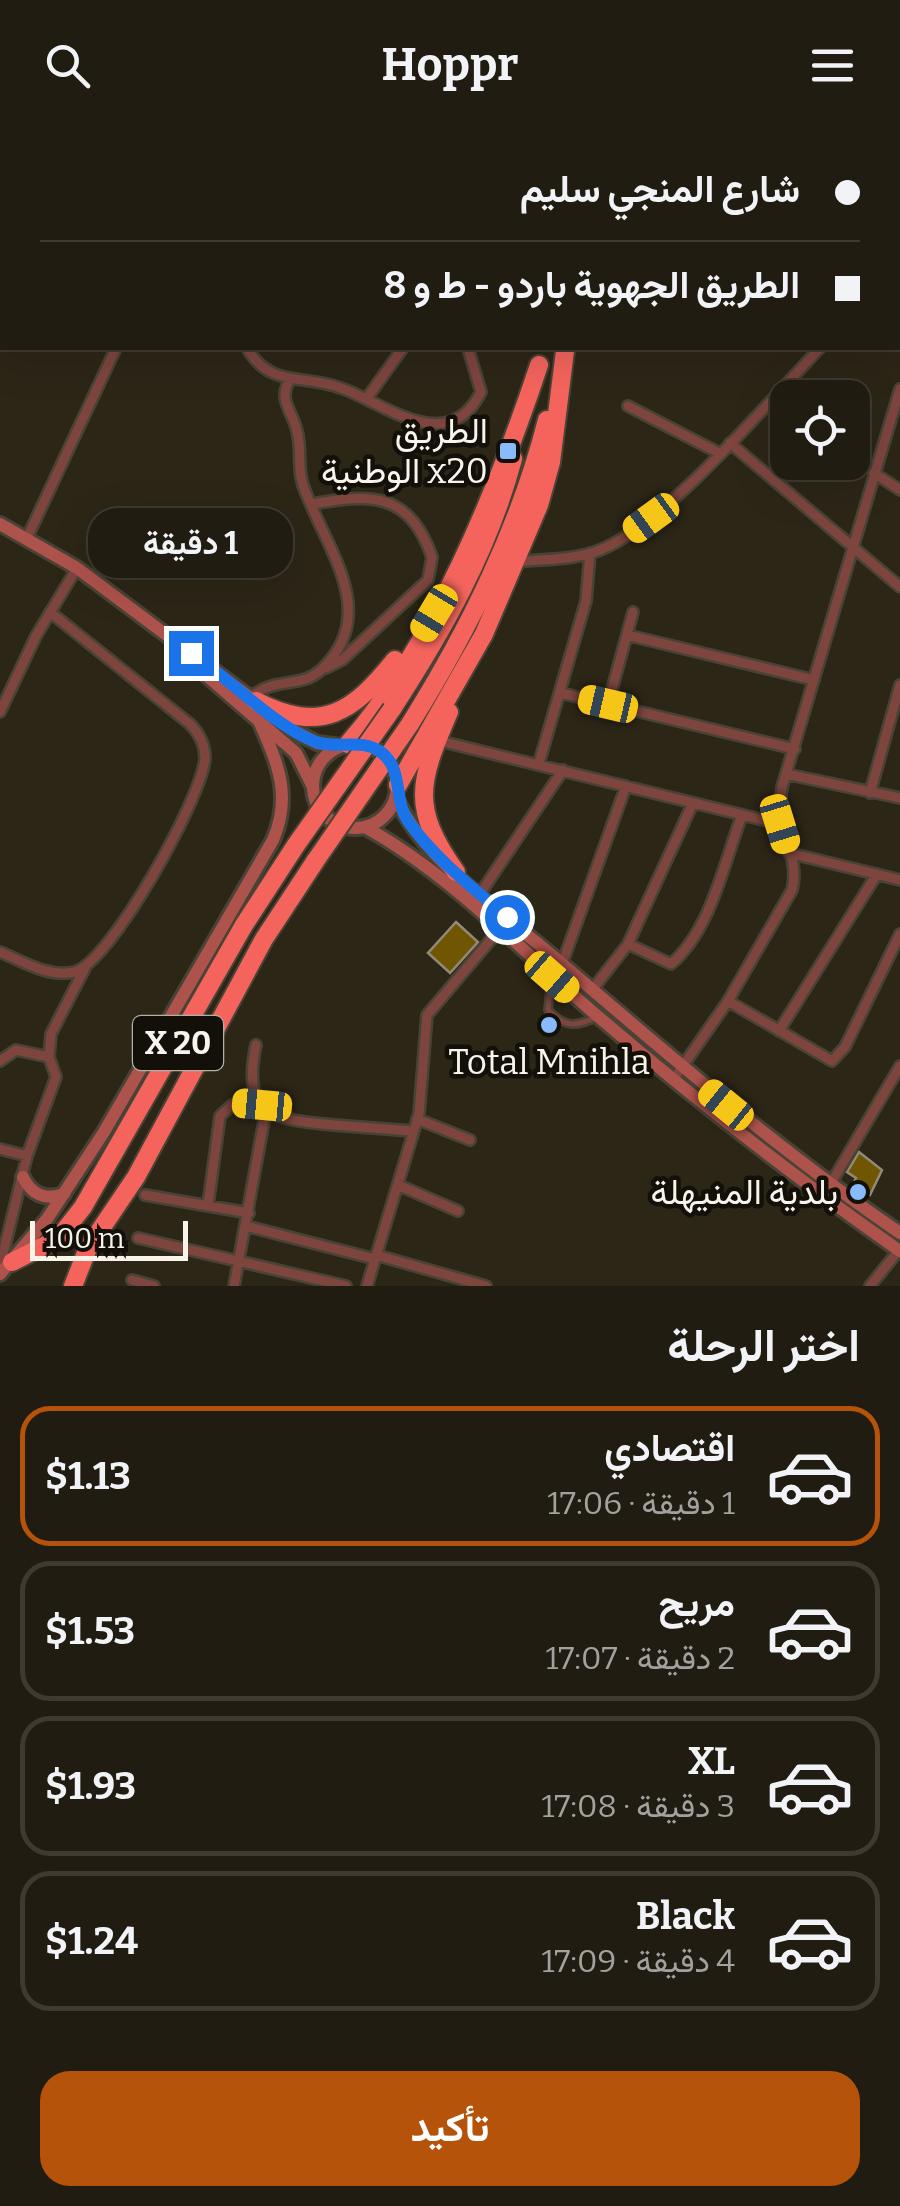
<!DOCTYPE html>
<html lang="ar">
<head>
<meta charset="utf-8">
<style>
  body { margin:0; font-family:Bitter,Vazirmatn,serif; background:#2d291f; color:#f1f3f6; direction:rtl; height:100vh; display:flex; flex-direction:column; font-size:38px; white-space:nowrap }
  * { box-sizing:border-box; margin:0 }
  p { font-size:32px; color:#a2a19f }
  .icon { flex:none; width:55px; height:55px; fill:none; stroke:currentColor; stroke-width:2; stroke-linecap:round; stroke-linejoin:round }
  .map { position:relative; height:1156px; overflow:hidden; direction:ltr }
  .side { display:flex; flex-direction:column; background:#211c11; flex:1 }
  .side>* { flex:none }
  .hud { position:absolute; left:0px; top:0px; width:900px; height:220px; box-shadow:0 10px 40px #0002,0 0 0 2px #3e3a31; direction:rtl; display:grid; align-content:center; height:220px; padding:0 40px; background:#211c11 }
  .buttons { position:absolute; left:770px; top:250px; display:grid; gap:20px }
  .buttons a { display:grid; place-items:center; width:100px; height:100px; border-radius:20px; background:#211c11; box-shadow:0 10px 40px #0002,0 0 0 2px #3e3a31; font-size:50px }
  .scale { position:absolute; left:30px; bottom:25px; width:158px; box-sizing:border-box; padding-left:10px; border:5px solid #f8f4ea; border-top:0; font-size:28px; line-height:35px; white-space:nowrap; color:#f8f4ea; -webkit-text-stroke:8px #121009; paint-order:stroke }
  .end { position:absolute; width:45px; height:45px; margin:-22px; border:12px solid #1a73e8; background:#fff; box-shadow:0 0 0 5px #fff }
  .from { border-radius:50% }
  .bubble { position:absolute; height:70px; border-radius:30px; background:#211c11; box-shadow:0 10px 40px #0002,0 0 0 2px #3e3a31; font-size:32px; font-weight:700; line-height:70px; text-align:center; direction:rtl }
  .car { position:absolute; width:30px; height:60px; margin:-30px -15px; border-radius:12px; box-shadow:0 0 8px 2px #0007; background:linear-gradient(#f5c518 24%,#345 0 40%,#f5c518 0 76%,#345 0 86%,#f5c518 0) }
  .hud b { display:flex; align-items:center; gap:35px; height:95px; font-size:38px }
  .hud b+b { border-top:2px solid #3e3a31 }
  .hud i { width:25px; height:25px; background:#f1f3f6 }
  ul { padding:0; list-style:none }
  li { display:flex; align-items:center; gap:30px; height:140px; margin:0 20px 15px; padding:0 20px; border:5px solid #3e3a31; border-radius:30px }
  li div { flex:1 }
  li b { display:block; font-size:38px }
  li em { font-style:normal; font-weight:700 }
  li.on { border-color:#b45309 }
  li>.icon { width:90px; height:90px; stroke-width:1.5 }
  h2 { padding:0 40px; font-size:45px; line-height:120px }
  .cta { display:flex; gap:20px; margin-top:auto; padding:20px 40px }
  .cta a { flex:1; height:115px; border-radius:30px; background:#b45309; color:#fff; font-size:40px; font-weight:700; line-height:115px; text-align:center }
  header { display:flex; justify-content:space-between; align-items:center; height:130px; padding:0 40px; background:#211c11; font-size:45px; font-weight:700 }
  .map>svg:first-child { display:block }
</style>
</head>
<body>
<header><svg class="icon" aria-label="menu" viewBox="0 0 24 24"><path d="M4 6h16M4 12h16M4 18h16"/></svg>Hoppr<svg class="icon" aria-label="search" viewBox="0 0 24 24"><circle cx="10" cy="10" r="6"/><path d="M15 15l6 6"/></svg></header>
<div class="map">
<svg width="900" height="1156" viewBox="0 0 900 1156">
  <rect width="100%" height="100%" fill="#2c2617"/>
  <path fill="#705602" stroke="#918a78" stroke-width="2.5" d="M456,792L478,812L450,843L428,823Z
    M859,1022L882,1040L870,1065L853,1054L856,1048L847,1042Z"/>
  <g fill="none" stroke-linecap="round" stroke-linejoin="round">
    <g stroke="#494335" stroke-width="10">
      <path id="lane" d="M551,850L548,880C567,899 575,896 598,887"/>
    </g>
    <g stroke="#494335" stroke-width="14">
      <path id="street" d="M401,0L404,2
        M27,2L28,0
        M200,2L201,0
        M232,2L235,0
        M493,2V0
        M1,86L2,79
        M898,212L900,213
        M247,218C270,258 303,244 341,258C384,273 448,328 481,262L468,218
        M367,268L403,218
        M628,276L719,323
        M730,313L900,457
        M874,343L900,360
        M312,374C370,364 409,361 432,427L428,450L342,530L326,538
        M27,408L116,218
        M517,432C543,429 576,430 600,420C666,394 768,272 820,218
        M627,505L814,550
        M561,563L795,619
        M251,567C276,546 300,559 321,540C383,482 323,415 303,355C297,338 302,319 297,301C293,282 278,271 289,251
        M608,574L633,482
        M0,582L36,506L77,438
        M448,613L780,694
        M539,633L586,471L590,423
        M786,644L900,668
        M870,663L900,555
        M789,723L900,750
        M480,764L563,640
        M628,814L671,834C711,800 724,733 742,685
        M0,822C22,831 49,848 74,842C110,834 203,666 205,628C205,615 199,603 190,594L50,482
        M562,834L626,656
        M592,860L628,814L693,673
        M728,871L832,931L845,917L900,804
        M779,901L877,744
        M256,915C241,985 274,990 334,995C360,997 386,999 412,1001
        M0,931L16,920L49,927
        M673,950L728,871L792,760C801,728 775,695 782,657L900,259
        M417,989L470,1010
        M0,1019L27,1026
        M398,1055L458,1081
        M830,1055L900,936
        M145,1065L249,1083
        M208,1075L220,986L232,975H261
        M246,1096L375,1129
        M138,1108L346,1156
        M376,1125L486,1156
        M0,1136L27,1026L56,947L49,927L51,904L85,838
        M132,1150L154,1156
        M234,1156L266,980
        M367,1156L419,984L427,885L499,800
        M870,1156L899,1120"/>
    </g>
    <g stroke="#494335" stroke-width="18">
      <path id="secondary" d="M808,0L816,2
        M898,24L900,25
        M0,394L77,438L296,602L317,613L341,616
        M184,526L296,623L312,655
        M313 656a42 42 0 1 1 84 0a42 42 0 1 1-84 0Z
        M396,668C429,737 505,784 561,833C672,928 780,1021 900,1103
        M365,697C450,744 521,820 594,883C693,968 794,1047 900,1121
        M23,1047C31,1064 45,1071 64,1064
        M0,1144L47,1089L104,1002L273,710C292,666 278,634 260,593"/>
    </g>
    <g stroke="#494335" stroke-width="22">
      <path id="highway" d="M572,2L573,0
        M589,2V0
        M256,571C322,605 353,582 395,530
        M392,579C443,501 489,419 513,329
        M449,582C419,652 410,677 456,742
        M410,594C469,499 519,399 547,290
        M348,614C436,513 497,361 539,235
        M398,655L484,504L539,375L551,332L565,221
        M12,1132L58,1109L83,1077L244,795L296,715
        M73,1156L88,1118L136,1047L264,809L316,730"/>
    </g>
    <use href="#lane" stroke="#7e453f" stroke-width="5"/>
    <use href="#street" stroke="#7e453f" stroke-width="9"/>
    <use href="#secondary" stroke="#ae524c" stroke-width="12"/>
    <use href="#highway" stroke="#f4645d" stroke-width="18"/>
    <g stroke="#494335" stroke-width="22" stroke-linecap="butt">
      <path id="highway-bridge" d="M296,715L392,579
        M316,730L410,594"/>
    </g>
    <use href="#highway-bridge" stroke="#f4645d" stroke-width="18"/>
  </g>
  <g fill="none" stroke-linecap="round" stroke-linejoin="round">
    <path stroke="#1a73e8" stroke-width="12" d="M191,523C229,548 275,597 316,612C338,620 362,607 382,623C404,641 393,669 408,691C434,728 473,758 507,787"/>
  </g>
  <g fill="#89bafc" stroke="#121009" stroke-width="4">
    <rect x="498" y="311" width="20" height="20" rx="5"/>
    <circle cx="549" cy="895" r="10"/>
    <circle cx="858" cy="1062" r="10"/>
  </g>
  <g text-anchor="middle" stroke-width="9" stroke-linejoin="round" paint-order="stroke">
    <rect fill="#121009" stroke="#b3b0a6" stroke-width="2.5" x="133" y="886" width="90" height="54" rx="8"/>
    <g font-size="32" font-weight="bold" fill="#f8f4ea">
      <text x="178" y="924">X 20</text>
    </g>
    <g font-size="35" fill="#f8f4ea" stroke="#121009" text-anchor="end">
      <text x="488" y="313">الطريق<tspan x="488" dy="40">الوطنية x20</tspan></text>
      <text x="549" y="944" text-anchor="middle">Total Mnihla</text>
      <text x="838" y="1074">بلدية المنيهلة</text>
    </g>
  </g>
</svg>
<div class="buttons">
<a><svg class="icon" aria-label="locate" viewBox="0 0 24 24"><circle cx="12" cy="12" r="6"/><path d="M12 2v4M12 18v4M2 12h4M18 12h4"/></svg></a>
</div>
<div class="scale">100 m</div>
<i class="end from" style="left:507px;top:787px"></i>
<i class="end" style="left:191px;top:523px"></i>
<div class="bubble" style="left:88px;top:378px;width:205px">1 دقيقة</div>
<i class="car" style="left:651px;top:388px;rotate:234deg"></i>
<i class="car" style="left:434px;top:483px;rotate:211deg"></i>
<i class="car" style="left:608px;top:574px;rotate:283deg"></i>
<i class="car" style="left:780px;top:694px;rotate:163deg"></i>
<i class="car" style="left:552px;top:847px;rotate:131deg"></i>
<i class="car" style="left:262px;top:975px;rotate:275deg"></i>
<i class="car" style="left:726px;top:975px;rotate:309deg"></i>
<div class="hud">
<b><i class="from"></i>شارع المنجي سليم</b>
<b><i></i>الطريق الجهوية باردو - ط و 8</b>
</div>
</div>
<section class="side">
<h2>اختر الرحلة</h2>
<ul>
<li class="on"><svg class="icon" aria-label="car" viewBox="0 0 24 24"><path d="M5 17H2v-5l4-1 3-4h7l3 4 3 1v5h-3M9 17h6M6 11h13"/><circle cx="7" cy="17" r="2"/><circle cx="17" cy="17" r="2"/></svg><div><b>اقتصادي</b><p>1 دقيقة · 17:06</p></div><em>$1.13</em></li>
<li><svg class="icon" aria-label="car" viewBox="0 0 24 24"><path d="M5 17H2v-5l4-1 3-4h7l3 4 3 1v5h-3M9 17h6M6 11h13"/><circle cx="7" cy="17" r="2"/><circle cx="17" cy="17" r="2"/></svg><div><b>مريح</b><p>2 دقيقة · 17:07</p></div><em>$1.53</em></li>
<li><svg class="icon" aria-label="car" viewBox="0 0 24 24"><path d="M5 17H2v-5l4-1 3-4h7l3 4 3 1v5h-3M9 17h6M6 11h13"/><circle cx="7" cy="17" r="2"/><circle cx="17" cy="17" r="2"/></svg><div><b>XL</b><p>3 دقيقة · 17:08</p></div><em>$1.93</em></li>
<li><svg class="icon" aria-label="car" viewBox="0 0 24 24"><path d="M5 17H2v-5l4-1 3-4h7l3 4 3 1v5h-3M9 17h6M6 11h13"/><circle cx="7" cy="17" r="2"/><circle cx="17" cy="17" r="2"/></svg><div><b>Black</b><p>4 دقيقة · 17:09</p></div><em>$1.24</em></li>
</ul>
<div class="cta"><a>تأكيد</a></div>
</section>
</body>
</html>
